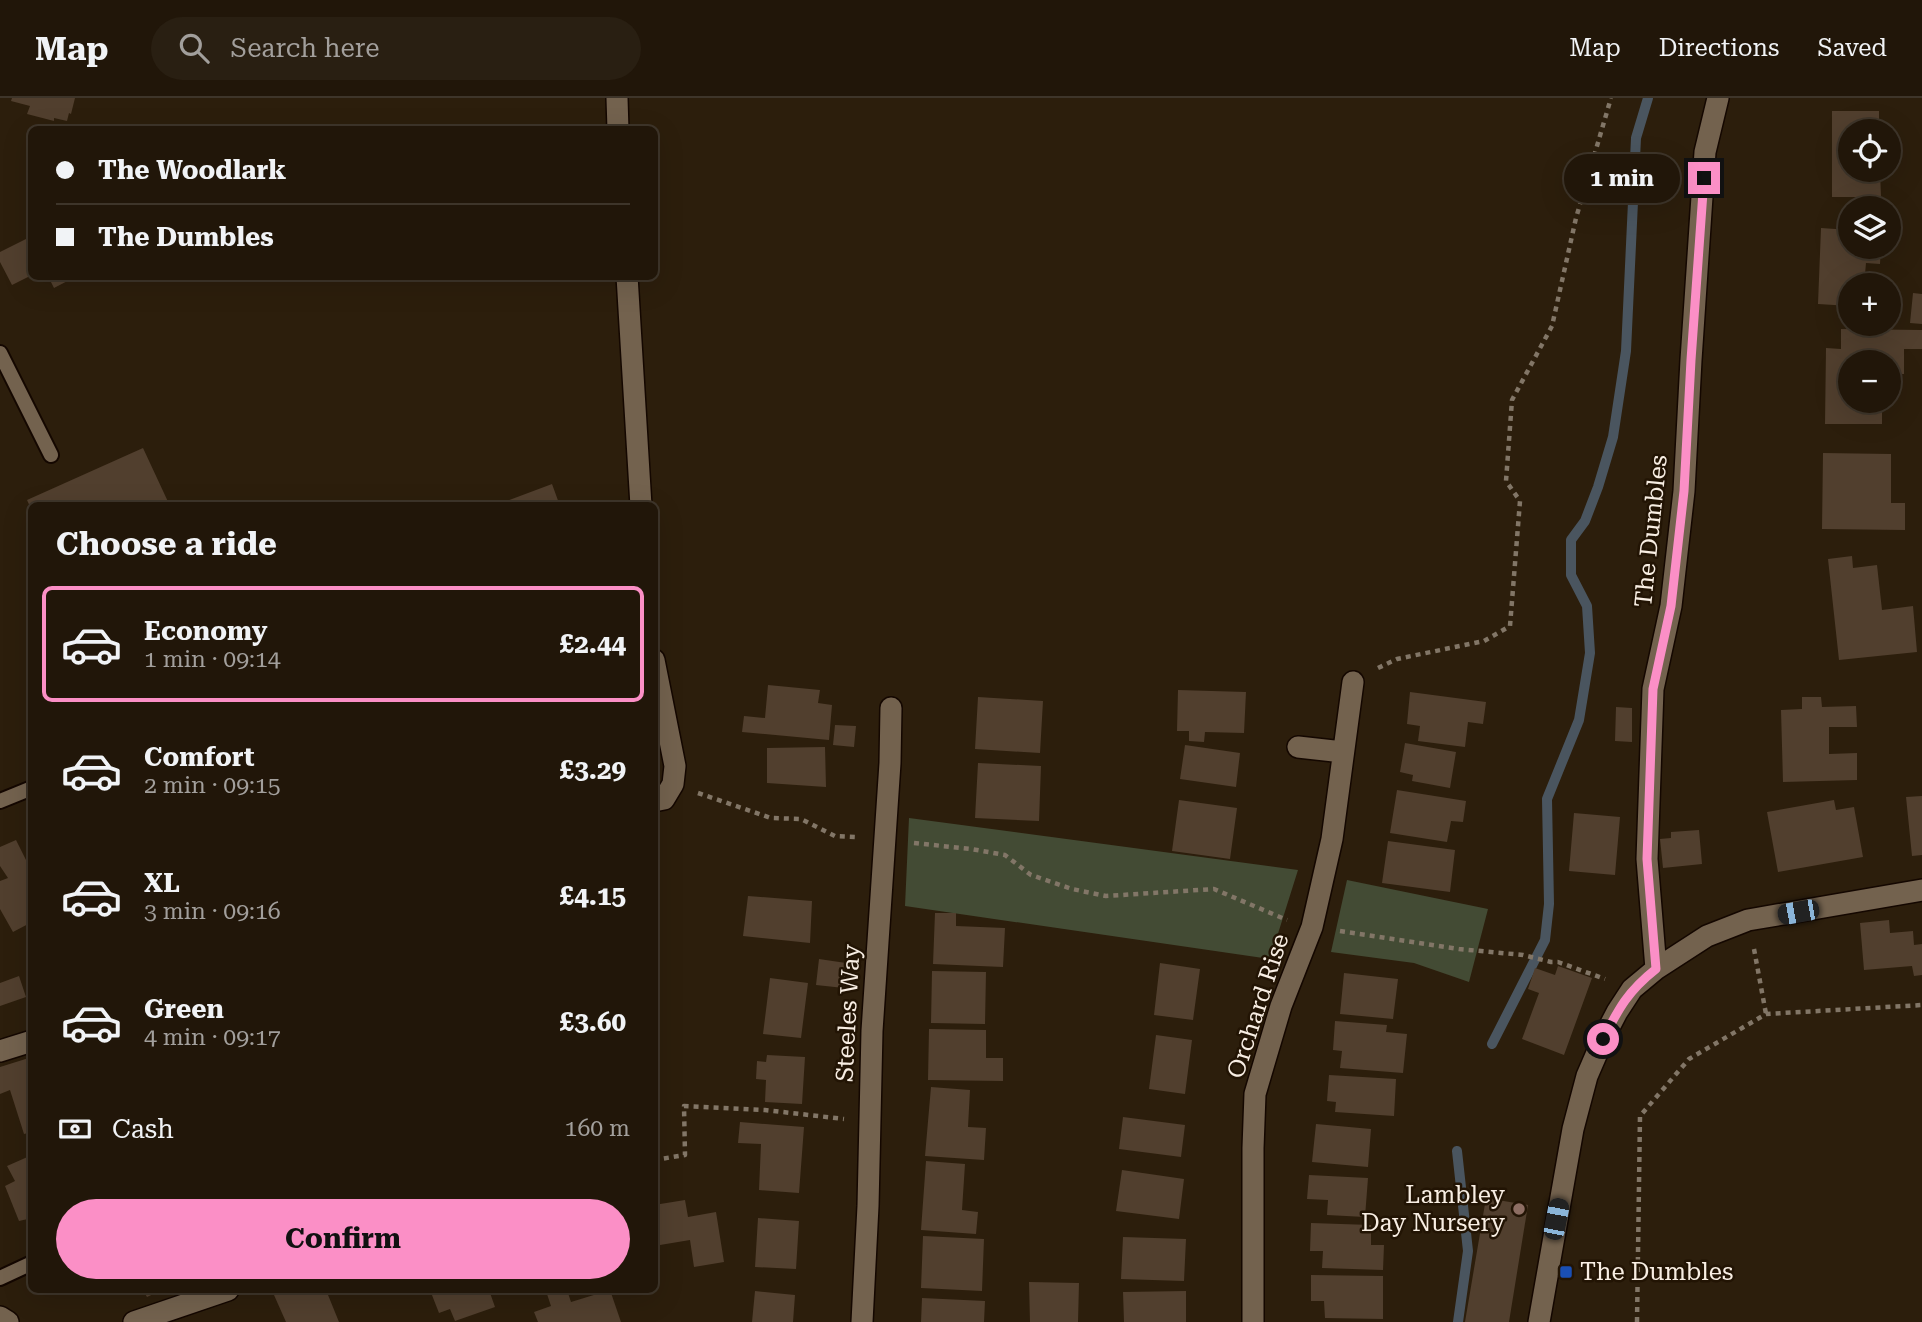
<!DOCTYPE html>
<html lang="en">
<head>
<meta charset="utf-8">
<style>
  body { margin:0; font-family:"Roboto Serif",serif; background:#291f12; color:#f1f3f6; height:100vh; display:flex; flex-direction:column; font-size:26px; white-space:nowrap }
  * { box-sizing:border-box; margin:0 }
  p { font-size:23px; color:#a29f9c }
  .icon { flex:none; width:38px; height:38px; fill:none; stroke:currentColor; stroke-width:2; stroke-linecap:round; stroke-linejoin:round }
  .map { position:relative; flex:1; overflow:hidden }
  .drawer { position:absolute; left:28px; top:404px; width:630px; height:791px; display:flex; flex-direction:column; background:#211609; border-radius:10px; box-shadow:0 7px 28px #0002,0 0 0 2px #3e352a }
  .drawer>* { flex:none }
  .banner { position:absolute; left:28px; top:28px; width:630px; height:154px; border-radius:10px; box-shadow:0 7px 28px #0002,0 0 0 2px #3e352a; display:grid; align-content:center; height:154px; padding:0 28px; background:#211609 }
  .fabs { position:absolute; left:1838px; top:21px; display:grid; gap:14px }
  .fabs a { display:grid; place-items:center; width:63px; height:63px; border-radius:50%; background:#211609; box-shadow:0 7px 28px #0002,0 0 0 2px #3e352a; font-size:35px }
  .end { position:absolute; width:32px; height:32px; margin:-16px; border:9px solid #fb8fc6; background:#111; box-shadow:0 0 0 4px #111 }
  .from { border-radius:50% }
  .bubble { position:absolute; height:49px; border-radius:24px; background:#211609; box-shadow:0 7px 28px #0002,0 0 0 2px #3e352a; font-size:23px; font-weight:700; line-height:49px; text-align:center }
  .car { position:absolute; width:21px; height:42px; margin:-21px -10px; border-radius:9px; box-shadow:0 0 5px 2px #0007; background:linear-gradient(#222 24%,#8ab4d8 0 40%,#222 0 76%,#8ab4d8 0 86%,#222 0) }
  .banner b { display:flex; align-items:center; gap:24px; height:66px; font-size:26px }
  .banner b+b { border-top:2px solid #3e352a }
  .banner i { width:18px; height:18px; background:#f1f3f6 }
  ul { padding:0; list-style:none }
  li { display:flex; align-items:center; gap:21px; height:116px; margin:0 14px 10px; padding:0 14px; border:4px solid transparent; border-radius:10px }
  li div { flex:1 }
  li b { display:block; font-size:26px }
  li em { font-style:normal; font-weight:700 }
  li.on { border-color:#fb8fc6 }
  li>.icon { width:63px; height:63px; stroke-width:1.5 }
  h2 { padding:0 28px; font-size:32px; line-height:84px }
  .pay { display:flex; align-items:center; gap:18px; height:77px; padding:0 28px; font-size:26px }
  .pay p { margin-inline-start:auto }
  .action { display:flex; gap:14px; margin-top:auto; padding:14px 28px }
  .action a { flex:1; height:80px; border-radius:42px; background:#fb8fc6; color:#111; font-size:28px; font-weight:700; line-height:80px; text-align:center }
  header { display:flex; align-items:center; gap:42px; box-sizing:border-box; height:98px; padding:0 35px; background:#211609; border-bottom:2px solid #3e352a }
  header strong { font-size:33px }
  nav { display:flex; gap:38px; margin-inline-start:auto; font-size:24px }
  .search { width:490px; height:63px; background:#291f12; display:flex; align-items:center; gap:18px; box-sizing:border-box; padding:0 24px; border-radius:38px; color:#a29f9c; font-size:26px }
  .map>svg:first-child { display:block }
</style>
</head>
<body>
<header>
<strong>Map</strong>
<div class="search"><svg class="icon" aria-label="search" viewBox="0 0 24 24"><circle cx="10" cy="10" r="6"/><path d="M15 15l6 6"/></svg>Search here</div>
<nav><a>Map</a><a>Directions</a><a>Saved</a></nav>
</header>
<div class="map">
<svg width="1922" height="1224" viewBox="0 0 1922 1224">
  <rect width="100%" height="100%" fill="#2c1e0c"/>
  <path fill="#434b34" d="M909,720L1298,772L1270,861L905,808Z
    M1347,782L1488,811L1469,884L1414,865L1331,854Z"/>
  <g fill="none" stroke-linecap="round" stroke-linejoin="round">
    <path stroke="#4a555f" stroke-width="10" d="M1492,946L1545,842L1549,806L1547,701L1579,622L1590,555L1587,508L1571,477V442L1585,423L1598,389L1613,339L1626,253L1636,40L1648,0
      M1457,1053L1468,1153L1458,1224"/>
  </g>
  <path fill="#513f2e" d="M12,0H75L71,16L69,15L67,23L54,20V23L27,16L30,8L11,3Z
    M1832,13H1879V33H1850V72H1880L1881,99H1832Z
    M1888,32H1891V51H1888Z
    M1821,130L1850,132V149H1881L1880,166L1866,165L1864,187H1850V208L1818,206Z
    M32,138V177L12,187L0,164V154Z
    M48,178H77L54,190Z
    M1913,195L1922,196V226L1910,225Z
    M1841,231L1922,232V251H1904V276H1888V264H1850V303H1882V326H1825L1826,250L1841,251Z
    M143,350L170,408H32V413L27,402Z
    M1823,355L1891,356V405H1905V432L1822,431Z
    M552,386L560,408H502L501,405Z
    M1852,458L1853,470L1877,467L1882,512L1913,508L1917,554L1839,562L1828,461Z
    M768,587L820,592L818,605L832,607L829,642L742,634L744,618L765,620Z
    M1178,592L1246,594L1244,635L1205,634L1204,644L1189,643V633H1177Z
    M1410,594L1486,604L1483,626L1468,624L1465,649L1418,643L1420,628L1407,626Z
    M978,599L1043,603L1040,655L975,651Z
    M1802,599H1821L1822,609L1856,608L1857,629H1829V656L1857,655V682L1783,684L1781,612L1802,611Z
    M1616,609L1632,610V644L1615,643Z
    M835,627L856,628L854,649L833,647Z
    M1405,645L1456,654L1450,690L1412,683L1413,677L1400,674Z
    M1185,647L1240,655L1236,689L1180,681Z
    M825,649L826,689L767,685V650Z
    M978,665L1041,668L1039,723L975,720Z
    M1397,692L1466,703L1463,724L1451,723L1447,744L1390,735Z
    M1922,698V757L1912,758L1906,699Z
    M1179,702L1237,710L1230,761L1172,753Z
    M1834,702L1836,712L1854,709L1863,759L1778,774L1767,714Z
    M1574,715L1620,719L1615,777L1569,773Z
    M1699,732L1702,766L1663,770L1660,741L1671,740V734Z
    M16,742L32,774V824L13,834L0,811V783L8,780L0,768V749Z
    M1388,743L1455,752L1450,794L1382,785Z
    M748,798L812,803L810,845L743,838Z
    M935,815H956V828L1005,830L1003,869L933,866Z
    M1889,822L1890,835L1913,833L1914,847L1922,846V877L1914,878L1912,868L1864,872L1860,825Z
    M819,861L846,865L844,890L816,887Z
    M1160,865L1200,871L1193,922L1154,917Z
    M1558,868L1592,880L1564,957L1522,941L1539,895L1528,891L1535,870L1555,877Z
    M932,873L986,874L985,926L931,925Z
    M1344,875L1398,881L1393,921L1340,916Z
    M19,878L26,899L0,908V885Z
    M770,880L808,885L801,940L763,936Z
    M1335,923L1387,927L1386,934L1407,936L1403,975L1340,970L1342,953L1333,952Z
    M929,931L986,932V960H1003V983L928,982Z
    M1156,937L1192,942L1185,996L1149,991Z
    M767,957L805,959L802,1006L765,1004L766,982L756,981L757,963L766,964Z
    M32,959V1034L24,1036L10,992L0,996V969Z
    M1329,977L1396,981L1394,1018L1335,1014L1336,1004L1327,1003Z
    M931,989L970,992L968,1029L986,1030L984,1062L925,1058Z
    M1123,1019L1185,1027L1181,1059L1119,1051Z
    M740,1024L804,1029L799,1095L759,1092L761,1046L738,1045Z
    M1316,1026L1371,1031L1368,1069L1312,1064Z
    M32,1057V1120L19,1123L5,1088L15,1083L7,1068Z
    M926,1063L965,1066L962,1112L978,1114L976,1136L921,1132Z
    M1122,1072L1184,1081L1179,1121L1116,1113Z
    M1309,1077L1368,1080L1365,1119L1327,1117L1328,1102L1307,1101Z
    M1486,1100L1528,1107L1509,1224H1465Z
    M685,1102L688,1119L716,1114L724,1164L694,1169L690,1142L654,1148V1107Z
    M758,1120L799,1123L796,1171L755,1169Z
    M1311,1125L1371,1127V1147H1384L1383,1172L1322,1170L1323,1153H1310Z
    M923,1138L984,1141L982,1193L921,1190Z
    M1123,1139L1186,1141L1184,1183L1121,1181Z
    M1311,1177L1383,1178V1221L1325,1220L1324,1203H1311Z
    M1029,1184L1079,1185L1078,1224H1030Z
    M143,1192H162L147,1199Z
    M286,1192H326L339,1224H286L274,1197Z
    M430,1192H489L495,1209L455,1223L450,1211L439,1215Z
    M550,1192H567L571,1204L610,1192L621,1224H538L534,1214L551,1208L546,1193Z
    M755,1193L795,1197L793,1224H752Z
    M1186,1193V1224H1124L1123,1194Z
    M922,1200L985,1203L984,1224H921Z"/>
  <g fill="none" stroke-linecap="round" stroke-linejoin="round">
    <g stroke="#140700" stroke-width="18">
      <path id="service" d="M0,255L51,357
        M0,703L32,690
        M0,1180L32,1165"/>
    </g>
    <g stroke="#140700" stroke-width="24">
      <path id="minor" d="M617,0L618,32
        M627,178L641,408
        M654,562L675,668L673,686L664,701L654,703
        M1298,649L1343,654
        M1656,871L1647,761L1653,591L1671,508L1684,393L1691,262L1705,54L1718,0
        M0,953L32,943
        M0,1219L8,1224
        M134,1224L228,1192
        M862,1224L868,1108L872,933L890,665L891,610
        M1253,1224V1050L1255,996L1281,908L1312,829L1332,741L1353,584
        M1539,1224L1573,1031L1587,978L1603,941L1617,914L1632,891L1656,871L1707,838L1748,822L1922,792"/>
    </g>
    <path stroke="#827667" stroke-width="4.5" stroke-dasharray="5 5" stroke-linecap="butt" d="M1378,570L1397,561L1484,543L1510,528L1520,403L1506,383L1512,302L1552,228L1576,120L1611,0
      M698,695L771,720L801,721L835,738L856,739
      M914,745L971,751L1005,757L1031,777L1072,791L1106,798L1214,791L1287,822
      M1340,833L1459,851L1523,857L1551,864H1558L1605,881
      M1754,851L1766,916
      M654,1062L685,1057L684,1008L765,1012L844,1021
      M1637,1224L1640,1018L1689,961L1766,916L1922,907"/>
    <use href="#service" stroke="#73624e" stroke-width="14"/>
    <use href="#minor" stroke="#73624e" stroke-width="21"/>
  </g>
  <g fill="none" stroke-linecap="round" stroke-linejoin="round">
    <path stroke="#fb8fc6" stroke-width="9" d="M1603,941C1619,910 1628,893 1656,871L1647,761L1653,591L1671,508L1684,393L1691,262L1704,80"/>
  </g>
  <circle fill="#8d6e63" stroke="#221404" stroke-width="2.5" cx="1519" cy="1111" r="7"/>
  <rect fill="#1a4fb4" stroke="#221404" stroke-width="2.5" x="1559" y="1167" width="14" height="14" rx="3.5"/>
  <g text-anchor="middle" stroke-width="5" stroke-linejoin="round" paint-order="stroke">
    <g font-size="24" fill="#f8eee3" stroke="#221404">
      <text transform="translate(1651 433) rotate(-84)" y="8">The Dumbles</text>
      <text transform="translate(1258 908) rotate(-72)" y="8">Orchard Rise</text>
      <text transform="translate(848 915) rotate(-87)" y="8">Steeles Way</text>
    </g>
    <g font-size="24" fill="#f8eee3" stroke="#221404" text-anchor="end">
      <text x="1505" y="1105">Lambley<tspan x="1505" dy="28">Day Nursery</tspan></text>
      <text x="1580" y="1182" text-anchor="start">The Dumbles</text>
    </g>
  </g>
</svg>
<div class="fabs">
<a><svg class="icon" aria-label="locate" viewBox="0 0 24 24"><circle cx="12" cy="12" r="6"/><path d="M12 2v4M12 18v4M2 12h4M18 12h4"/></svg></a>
<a><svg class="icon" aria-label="layers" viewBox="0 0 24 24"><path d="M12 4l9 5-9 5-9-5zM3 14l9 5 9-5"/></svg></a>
<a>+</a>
<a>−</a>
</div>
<i class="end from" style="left:1603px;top:941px"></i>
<i class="end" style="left:1704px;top:80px"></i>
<div class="bubble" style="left:1564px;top:56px;width:116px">1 min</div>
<i class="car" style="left:1798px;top:814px;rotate:260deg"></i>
<i class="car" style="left:1556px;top:1121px;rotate:11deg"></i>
<div class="banner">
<b><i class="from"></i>The Woodlark</b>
<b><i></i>The Dumbles</b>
</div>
<section class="drawer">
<h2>Choose a ride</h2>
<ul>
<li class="on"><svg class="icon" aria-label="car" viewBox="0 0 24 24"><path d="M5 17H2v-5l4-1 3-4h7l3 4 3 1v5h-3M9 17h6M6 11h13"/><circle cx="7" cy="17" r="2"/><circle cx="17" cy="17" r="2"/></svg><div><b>Economy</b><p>1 min · 09:14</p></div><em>£2.44</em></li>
<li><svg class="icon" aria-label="car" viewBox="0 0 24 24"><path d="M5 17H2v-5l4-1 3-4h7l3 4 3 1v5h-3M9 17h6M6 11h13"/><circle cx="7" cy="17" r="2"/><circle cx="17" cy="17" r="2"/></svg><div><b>Comfort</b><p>2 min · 09:15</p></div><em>£3.29</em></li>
<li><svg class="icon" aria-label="car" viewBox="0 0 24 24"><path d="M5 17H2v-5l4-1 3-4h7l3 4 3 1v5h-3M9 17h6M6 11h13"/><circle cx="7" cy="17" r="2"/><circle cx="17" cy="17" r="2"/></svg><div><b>XL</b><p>3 min · 09:16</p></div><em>£4.15</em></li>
<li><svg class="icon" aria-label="car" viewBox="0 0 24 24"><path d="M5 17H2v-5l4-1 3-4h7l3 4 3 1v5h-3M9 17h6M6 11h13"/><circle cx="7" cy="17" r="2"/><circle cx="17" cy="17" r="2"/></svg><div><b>Green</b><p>4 min · 09:17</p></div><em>£3.60</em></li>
</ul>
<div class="pay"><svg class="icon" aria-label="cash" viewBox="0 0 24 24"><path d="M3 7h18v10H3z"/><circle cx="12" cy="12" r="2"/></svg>Cash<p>160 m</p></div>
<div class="action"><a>Confirm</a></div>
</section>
</div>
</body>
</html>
